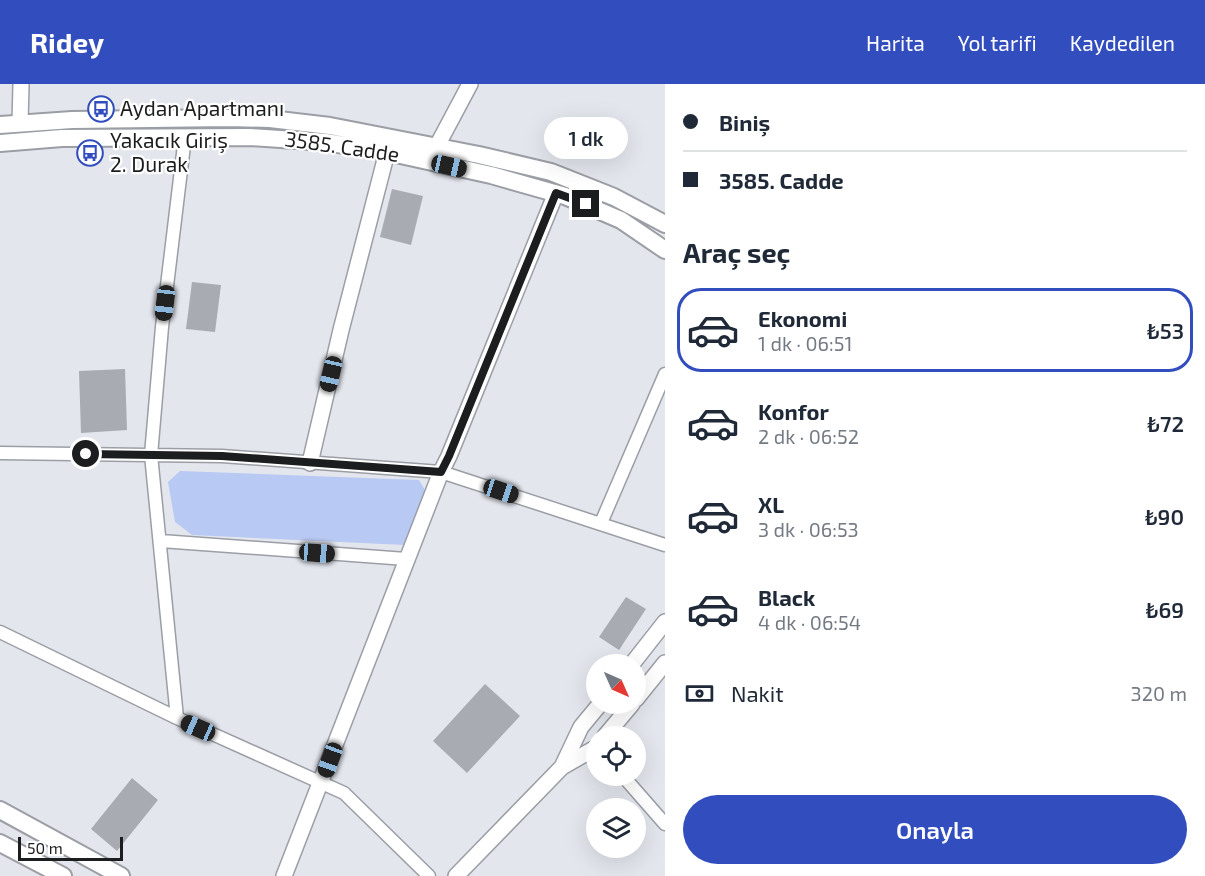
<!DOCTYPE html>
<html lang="tr">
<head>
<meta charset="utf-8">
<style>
  body { margin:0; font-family:"Exo 2",sans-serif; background:#f6f6f7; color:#1f2937; height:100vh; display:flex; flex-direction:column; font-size:22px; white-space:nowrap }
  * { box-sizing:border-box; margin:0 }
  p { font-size:20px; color:#747a83 }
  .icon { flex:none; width:33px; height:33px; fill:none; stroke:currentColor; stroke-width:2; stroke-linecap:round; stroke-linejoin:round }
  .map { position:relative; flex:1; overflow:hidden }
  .panel { display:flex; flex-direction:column; background:#fff; width:540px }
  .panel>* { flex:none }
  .hud { display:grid; align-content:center; height:132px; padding:0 18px; background:#fff }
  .needle { width:39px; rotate:135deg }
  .controls { position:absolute; left:586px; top:570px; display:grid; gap:12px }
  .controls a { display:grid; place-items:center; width:60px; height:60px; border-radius:50%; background:#fff; box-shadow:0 6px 24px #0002; font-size:30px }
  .scale { position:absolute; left:18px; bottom:15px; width:105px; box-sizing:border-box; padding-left:6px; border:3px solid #1c1d1f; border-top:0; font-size:16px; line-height:21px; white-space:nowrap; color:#1c1d1f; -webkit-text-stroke:4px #fff; paint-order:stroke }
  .end { position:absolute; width:27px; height:27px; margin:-14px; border:8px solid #1c1d1f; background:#fff; box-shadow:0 0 0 3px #fff }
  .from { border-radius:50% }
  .bubble { position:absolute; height:42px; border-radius:21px; background:#fff; box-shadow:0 6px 24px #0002; font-size:20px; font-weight:600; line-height:42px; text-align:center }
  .car { position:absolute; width:18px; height:36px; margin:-18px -9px; border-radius:8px; box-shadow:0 0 4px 2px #0007; background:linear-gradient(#222 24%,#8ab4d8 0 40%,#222 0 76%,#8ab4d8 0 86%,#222 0) }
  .hud b { display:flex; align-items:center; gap:21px; height:57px; font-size:22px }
  .hud b+b { border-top:2px solid #e0e1e3 }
  .hud i { width:15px; height:15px; background:#1f2937 }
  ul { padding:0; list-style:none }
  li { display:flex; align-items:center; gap:18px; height:84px; margin:0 12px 9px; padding:0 6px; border:3px solid transparent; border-radius:24px }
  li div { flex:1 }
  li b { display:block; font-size:22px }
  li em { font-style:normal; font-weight:600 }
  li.selected { border-color:#314dbe }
  li>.icon { width:54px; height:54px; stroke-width:1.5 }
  h2 { padding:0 18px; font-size:27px; line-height:72px }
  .pay { display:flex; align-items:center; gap:15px; height:66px; padding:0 18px; font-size:22px }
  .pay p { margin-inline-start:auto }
  .button { display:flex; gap:12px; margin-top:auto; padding:12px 18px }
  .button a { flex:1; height:69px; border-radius:36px; background:#314dbe; color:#fff; font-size:24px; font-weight:600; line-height:69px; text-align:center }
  header { display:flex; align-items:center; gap:36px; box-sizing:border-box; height:84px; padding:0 30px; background:#314dbe; color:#fff }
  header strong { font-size:28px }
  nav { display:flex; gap:33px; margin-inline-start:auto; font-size:21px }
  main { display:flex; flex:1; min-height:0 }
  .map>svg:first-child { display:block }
</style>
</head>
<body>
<header>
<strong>Ridey</strong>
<nav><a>Harita</a><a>Yol tarifi</a><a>Kaydedilen</a></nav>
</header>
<main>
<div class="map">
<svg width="665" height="792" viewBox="0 0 665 792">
  <rect width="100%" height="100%" fill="#e3e6ed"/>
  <path fill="#b8c9f3" d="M180,387L419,396L426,408L405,461L192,451L175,438L168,398Z"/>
  <path fill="#a8abb2" d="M392,105L423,112L411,161L380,153Z
    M192,198L221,201L215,248L186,245Z
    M125,285L127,346L81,349L79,287Z
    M626,513L646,525L619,566L599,553Z
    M485,600L520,632L467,689L433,657Z
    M132,694L158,716L117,767L91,745Z"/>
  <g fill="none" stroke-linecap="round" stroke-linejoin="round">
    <g stroke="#9b9ea5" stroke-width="15">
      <path id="minor" d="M0,369L222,372L441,388L665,461
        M601,439L665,290
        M161,457L406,475
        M0,548L177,634L344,709L429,792
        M177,634L151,371L162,243L185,53
        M623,692L665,740"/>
    </g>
    <g stroke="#9b9ea5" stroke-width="18">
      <path id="tertiary" d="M20,39L21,0
        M437,62L470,0
        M310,379L341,246L387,68
        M632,580L665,538
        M636,615L665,579
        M605,652L632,620
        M562,683L581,643L600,620
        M284,792L441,388L449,372L556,109
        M456,792L562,683L597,663"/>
    </g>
    <g stroke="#9b9ea5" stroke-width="20">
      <path id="secondary" d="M0,41L72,36L229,34L270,35L330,42L479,71L551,88L614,113L665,140
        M0,59L62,54L250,53L325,58L387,68L491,91L565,112L621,136L665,166
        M0,726L121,792
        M0,759L63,792"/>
    </g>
    <use href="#minor" stroke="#fff" stroke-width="12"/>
    <use href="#tertiary" stroke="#fff" stroke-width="15"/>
    <use href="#secondary" stroke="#fff" stroke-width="16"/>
  </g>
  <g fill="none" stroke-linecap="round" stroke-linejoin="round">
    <path stroke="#1c1d1f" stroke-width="8" d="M86,370L222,372L441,388L449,372L556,109L586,120"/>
  </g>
  <defs>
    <g id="bus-ring" transform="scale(1.35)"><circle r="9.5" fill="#fff" stroke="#314dbe" stroke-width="1.5"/><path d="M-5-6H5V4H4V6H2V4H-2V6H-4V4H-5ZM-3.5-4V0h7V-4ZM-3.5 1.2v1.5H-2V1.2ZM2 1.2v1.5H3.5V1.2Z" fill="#314dbe"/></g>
  </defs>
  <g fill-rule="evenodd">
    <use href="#bus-ring" x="101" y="25"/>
    <use href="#bus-ring" x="90" y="69"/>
  </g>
  <g text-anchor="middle" stroke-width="4.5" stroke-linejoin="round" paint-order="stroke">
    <g font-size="21" fill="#1c1d1f" stroke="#fff" text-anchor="start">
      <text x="120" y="32">Aydan Apartmanı</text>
      <text x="110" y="64">Yakacık Giriş<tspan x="110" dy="24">2. Durak</tspan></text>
    </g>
    <g font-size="21" fill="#1c1d1f" stroke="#fff">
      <text transform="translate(342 63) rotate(8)" y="7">3585. Cadde</text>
    </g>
  </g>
</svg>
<div class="controls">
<a><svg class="needle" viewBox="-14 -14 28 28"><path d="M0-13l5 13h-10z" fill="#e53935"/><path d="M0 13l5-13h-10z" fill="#747a83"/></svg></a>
<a><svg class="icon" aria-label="locate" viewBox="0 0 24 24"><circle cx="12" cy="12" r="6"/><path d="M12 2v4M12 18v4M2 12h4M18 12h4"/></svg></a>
<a><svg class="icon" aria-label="layers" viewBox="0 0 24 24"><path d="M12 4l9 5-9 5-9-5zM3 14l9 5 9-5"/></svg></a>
</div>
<div class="scale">50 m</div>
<i class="end from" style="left:86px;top:370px"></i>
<i class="end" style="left:586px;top:120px"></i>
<div class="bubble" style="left:544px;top:33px;width:84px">1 dk</div>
<i class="car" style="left:449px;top:82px;rotate:103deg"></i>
<i class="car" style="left:165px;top:219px;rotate:187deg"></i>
<i class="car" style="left:331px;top:290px;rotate:193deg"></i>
<i class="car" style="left:501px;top:407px;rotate:108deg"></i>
<i class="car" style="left:317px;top:469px;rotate:94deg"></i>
<i class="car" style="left:198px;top:644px;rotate:294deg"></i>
<i class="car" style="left:330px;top:676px;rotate:200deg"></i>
</div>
<section class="panel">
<div class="hud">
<b><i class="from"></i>Biniş</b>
<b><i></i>3585. Cadde</b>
</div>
<h2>Araç seç</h2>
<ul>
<li class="selected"><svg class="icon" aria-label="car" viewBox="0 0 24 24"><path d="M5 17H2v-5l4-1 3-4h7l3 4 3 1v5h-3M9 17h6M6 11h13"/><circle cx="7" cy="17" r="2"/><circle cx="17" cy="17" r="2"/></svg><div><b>Ekonomi</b><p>1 dk · 06:51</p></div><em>₺53</em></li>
<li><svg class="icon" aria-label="car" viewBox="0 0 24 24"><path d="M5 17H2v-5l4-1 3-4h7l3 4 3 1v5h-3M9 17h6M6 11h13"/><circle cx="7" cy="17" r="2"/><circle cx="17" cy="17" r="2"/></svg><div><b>Konfor</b><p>2 dk · 06:52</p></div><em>₺72</em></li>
<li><svg class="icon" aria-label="car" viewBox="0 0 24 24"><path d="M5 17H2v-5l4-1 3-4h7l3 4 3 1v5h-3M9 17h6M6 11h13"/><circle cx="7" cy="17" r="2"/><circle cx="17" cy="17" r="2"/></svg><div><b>XL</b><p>3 dk · 06:53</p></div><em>₺90</em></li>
<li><svg class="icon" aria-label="car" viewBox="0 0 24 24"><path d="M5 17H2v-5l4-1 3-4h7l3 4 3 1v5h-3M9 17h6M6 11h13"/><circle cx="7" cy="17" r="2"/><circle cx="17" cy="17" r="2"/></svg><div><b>Black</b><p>4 dk · 06:54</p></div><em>₺69</em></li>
</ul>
<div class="pay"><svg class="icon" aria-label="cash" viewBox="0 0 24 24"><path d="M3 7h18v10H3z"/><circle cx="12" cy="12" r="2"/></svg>Nakit<p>320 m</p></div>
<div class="button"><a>Onayla</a></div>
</section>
</main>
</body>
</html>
